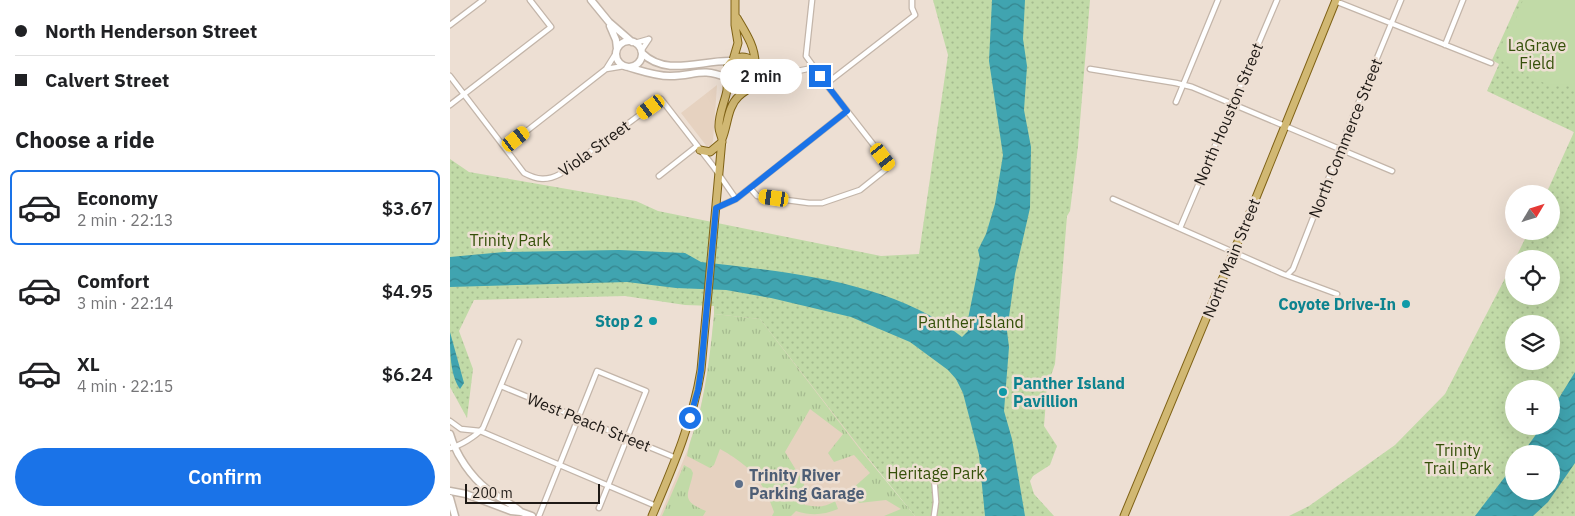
<!DOCTYPE html>
<html lang="en">
<head>
<meta charset="utf-8">
<style>
  body { margin:0; font-family:"IBM Plex Sans",sans-serif; background:#f6f6f6; color:#202124; height:100vh; display:flex; flex-direction:column; font-size:19px; white-space:nowrap }
  * { box-sizing:border-box; margin:0 }
  p { font-size:16px; color:#757577 }
  .icon { flex:none; width:28px; height:28px; fill:none; stroke:currentColor; stroke-width:2; stroke-linecap:round; stroke-linejoin:round }
  .map { position:relative; flex:1; overflow:hidden }
  .side { display:flex; flex-direction:column; background:#fff; width:450px }
  .side>* { flex:none }
  .guide { display:grid; align-content:center; height:110px; padding:0 15px; background:#fff }
  .needle { width:32px; rotate:52deg }
  .controls { position:absolute; left:1055px; top:185px; display:grid; gap:10px }
  .controls a { display:grid; place-items:center; width:55px; height:55px; border-radius:50%; background:#fff; box-shadow:0 5px 20px #0002; font-size:25px }
  .scale { position:absolute; left:15px; bottom:12px; width:135px; box-sizing:border-box; padding-left:5px; border:2px solid #1e1915; border-top:0; font-size:14px; line-height:18px; white-space:nowrap; color:#1e1915; -webkit-text-stroke:4px #eddfd3; paint-order:stroke }
  .end { position:absolute; width:22px; height:22px; margin:-11px; border:6px solid #1a73e8; background:#fff; box-shadow:0 0 0 2px #fff }
  .from { border-radius:50% }
  .bubble { position:absolute; height:35px; border-radius:18px; background:#fff; box-shadow:0 5px 20px #0002; font-size:16px; font-weight:600; line-height:35px; text-align:center }
  .car { position:absolute; width:15px; height:30px; margin:-15px -8px; border-radius:6px; box-shadow:0 0 4px 1px #0007; background:linear-gradient(#f5c518 24%,#345 0 40%,#f5c518 0 76%,#345 0 86%,#f5c518 0) }
  .guide b { display:flex; align-items:center; gap:18px; height:48px; font-size:19px }
  .guide b+b { border-top:1px solid #e0e0e0 }
  .guide i { width:12px; height:12px; background:#202124 }
  ul { padding:0; list-style:none }
  li { display:flex; align-items:center; gap:15px; height:75px; margin:0 10px 8px; padding:0 5px; border:2px solid transparent; border-radius:8px }
  li div { flex:1 }
  li b { display:block; font-size:19px }
  li em { font-style:normal; font-weight:600 }
  li.selected { border-color:#1a73e8 }
  li>.icon { width:45px; height:45px; stroke-width:1.5 }
  h2 { padding:0 15px; font-size:22px; line-height:60px }
  .primary-button { display:flex; gap:10px; margin-top:auto; padding:10px 15px }
  .primary-button a { flex:1; height:58px; border-radius:30px; background:#1a73e8; color:#fff; font-size:20px; font-weight:600; line-height:58px; text-align:center }
  main { display:flex; flex:1; min-height:0 }
  .map>svg:first-child { display:block }
</style>
</head>
<body>
<main>
<section class="side">
<div class="guide">
<b><i class="from"></i>North Henderson Street</b>
<b><i></i>Calvert Street</b>
</div>
<h2>Choose a ride</h2>
<ul>
<li class="selected"><svg class="icon" aria-label="car" viewBox="0 0 24 24"><path d="M5 17H2v-5l4-1 3-4h7l3 4 3 1v5h-3M9 17h6M6 11h13"/><circle cx="7" cy="17" r="2"/><circle cx="17" cy="17" r="2"/></svg><div><b>Economy</b><p>2 min · 22:13</p></div><em>$3.67</em></li>
<li><svg class="icon" aria-label="car" viewBox="0 0 24 24"><path d="M5 17H2v-5l4-1 3-4h7l3 4 3 1v5h-3M9 17h6M6 11h13"/><circle cx="7" cy="17" r="2"/><circle cx="17" cy="17" r="2"/></svg><div><b>Comfort</b><p>3 min · 22:14</p></div><em>$4.95</em></li>
<li><svg class="icon" aria-label="car" viewBox="0 0 24 24"><path d="M5 17H2v-5l4-1 3-4h7l3 4 3 1v5h-3M9 17h6M6 11h13"/><circle cx="7" cy="17" r="2"/><circle cx="17" cy="17" r="2"/></svg><div><b>XL</b><p>4 min · 22:15</p></div><em>$6.24</em></li>
</ul>
<div class="primary-button"><a>Confirm</a></div>
</section>
<div class="map">
<svg width="1125" height="516" viewBox="0 0 1125 516">
  <defs>
    <pattern id="grass-tufts" width="24" height="20" patternUnits="userSpaceOnUse" patternTransform="scale(1.25)"><rect width="24" height="20" fill="#c1daa7"/><path d="M3 7l-1-3M5 7V3M7 7l1-3M15 17l-1-3M17 17v-4M19 17l1-3" fill="none" stroke="#a5ba8f"/></pattern>
    <pattern id="park-dots" width="8" height="8" patternUnits="userSpaceOnUse" patternTransform="scale(1.25)"><rect width="8" height="8" fill="#c1daa7"/><path d="M2 2h.1M6 6h.1" fill="none" stroke="#a5ba8f" stroke-width="1.8" stroke-linecap="round"/></pattern>
    <pattern id="water-waves" width="16" height="10" patternUnits="userSpaceOnUse" patternTransform="scale(1.25)"><rect width="16" height="10" fill="#40a4b0"/><path d="M0 5q4-4 8 0t8 0" fill="none" stroke="#35858e"/></pattern>
  </defs>
  <rect width="100%" height="100%" fill="#eddfd3"/>
  <path fill="#e6d2c0" d="M267,85L263,141L261,146L258,148L231,113Z
    M264,314L310,319L441,488L464,516H210L238,449L249,414L259,370Z"/>
  <path fill="url(#grass-tufts)" d="M264,314L310,319L412,452L465,516H434L451,509L436,500L409,503L403,488L420,473L404,455L384,462L378,453L393,434L360,409L335,452L354,483L355,505C367,507 374,508 385,501L388,509C373,515 362,516 346,511L341,516H322L324,512C313,480 299,465 270,449L264,465L260,468L237,456C239,441 246,427 250,411C257,379 261,347 264,314Z
    M234,465L241,469L243,473C239,495 229,500 256,511L253,516H212Z"/>
  <path fill="url(#park-dots)" fill-rule="evenodd" d="M483,0H640L628,146L620,211L617,216L605,364L597,387L594,426L607,446L600,465L583,476L580,481L584,494L604,516H465L410,448L310,319L264,314V306L235,305L175,296L24,300L9,331L23,369L17,418L0,387V159L19,172L186,201L208,211L431,256L469,254L498,55Z
    M1069,0H1125V516H839L859,506L945,445L995,394L1064,261V296H1101V259H1065L1079,231H1101V194H1096L1124,132L1037,91L1049,64L1042,60ZM1064,324H1101V361H1064ZM1064,389H1101V426H1064ZM1064,454H1101V491H1064Z"/>
  <path fill="#c1daa7" d="M1073,0H1125V83L1122,85L1096,84L1053,62L1049,52L1063,16L1066,18Z"/>
  <path fill="url(#water-waves)" d="M542,0H575L573,39L577,66L574,110L581,147L580,208L565,274L557,331L559,347L554,411L562,439L575,516H535L529,455L513,393L506,379L498,370L460,342L401,317L321,298L276,290L226,288L177,282L0,287V257L54,252L169,250L235,253L251,262C337,272 443,281 512,337L518,331L517,324L530,259L528,250L536,234L545,204L553,155L539,61Z
    M0,332L14,383L10,389C0,375 0,351 0,332Z
    M1125,372V463L1098,502L1083,516H1025L1064,465V491H1101V454H1072L1092,426H1101V411Z"/>
  <g fill="none" stroke-linecap="round" stroke-linejoin="round">
    <g stroke="#c3b5a9" stroke-width="7">
      <path id="street" d="M362,0L356,56L376,84L465,15L462,8V0
        M885,1L1041,63
        M0,25L33,0
        M185,43L199,39
        M995,45L1013,0
        M191,51L199,39
        M307,64C327,73 343,74 364,67
        M156,69L174,66
        M640,69L726,83L742,87L942,171
        M0,76L74,173C87,180 97,181 110,174L211,99L263,166L286,199
        M301,88C314,89 333,85 342,73
        M726,102L768,0
        M0,105L101,27L80,0
        M55,148L156,69L166,53
        M209,176L247,146
        M300,188L307,196L359,203H372L410,190L440,166L376,84
        M663,199L833,274L887,294
        M266,208L286,199L397,111
        M730,228L827,0
        M837,275L843,269L901,121L951,0
        M51,386L226,458
        M0,421L11,429L30,431L206,506
        M0,448C10,446 26,436 33,428L69,342
        M484,477L486,502L484,516
        M89,516L147,371L196,391L149,508"/>
    </g>
    <g stroke="#c3b5a9" stroke-width="9">
      <path id="secondary" d="M141,0L159,22L182,42
        M160,26L166,40L167,49
        M166 54a13 13 0 1 1 26 0a13 13 0 1 1-26 0Z
        M192,53C216,77 251,60 281,61
        M178,67C192,71 205,76 220,76C245,76 251,67 277,78
        M0,434C6,455 21,477 38,490C49,498 61,503 71,512
        M0,491L16,494L61,511L71,512L82,516
        M0,498L5,516"/>
    </g>
    <g stroke="#7f6216" stroke-width="9">
      <path id="primary" d="M287,18C295,32 305,46 305,63
        M283,60L288,43L285,25V0
        M277,80C283,87 288,90 297,89
        M250,150L260,152L272,142
        M202,516C222,469 243,421 251,370L272,139C278,125 277,107 289,96C295,90 305,87 308,78C313,63 294,50 282,61C273,68 278,80 277,90C275,102 268,115 269,128C269,131 271,135 272,139
        M674,516L799,215L886,0"/>
    </g>
    <use href="#street" stroke="#fff" stroke-width="4.5"/>
    <use href="#secondary" stroke="#fff" stroke-width="6"/>
    <use href="#primary" stroke="#d1b873" stroke-width="7"/>
  </g>
  <g fill="none" stroke-linecap="round" stroke-linejoin="round">
    <path stroke="#1a73e8" stroke-width="6" d="M240,418L248,390L251,370L266,208L286,199L397,111L370,76"/>
  </g>
  <g fill="#0f9aa8" stroke="#eddfd3" stroke-width="2">
    <circle cx="956" cy="304" r="5"/>
    <circle cx="203" cy="321" r="5"/>
    <circle cx="553" cy="392" r="5"/>
  </g>
  <circle fill="#5c6f8a" stroke="#eddfd3" stroke-width="2" cx="289" cy="484" r="5"/>
  <g text-anchor="middle" stroke-width="5" stroke-linejoin="round" paint-order="stroke">
    <g font-size="16" fill="#355009" stroke="#eddfd3">
      <text x="1087" y="51">LaGrave<tspan x="1087" dy="18">Field</tspan></text>
      <text x="60" y="246">Trinity Park</text>
      <text x="521" y="328">Panther Island</text>
      <text x="1008" y="456">Trinity<tspan x="1008" dy="18">Trail Park</tspan></text>
      <text x="486" y="479">Heritage Park</text>
    </g>
    <g font-size="16" fill="#1e1915" stroke="#eddfd3">
      <text transform="translate(778 114) rotate(-67)" y="6">North Houston Street</text>
      <text transform="translate(895 138) rotate(-68)" y="6">North Commerce Street</text>
      <text transform="translate(144 148) rotate(-36)" y="6">Viola Street</text>
      <text transform="translate(781 258) rotate(-68)" y="6">North Main Street</text>
      <text transform="translate(139 422) rotate(22)" y="6">West Peach Street</text>
    </g>
    <g font-size="16" font-weight="bold" fill="#0d838f" stroke="#eddfd3" text-anchor="end">
      <text x="946" y="310">Coyote Drive-In</text>
      <text x="193" y="327">Stop 2</text>
      <text x="563" y="389" text-anchor="start">Panther Island<tspan x="563" dy="18">Pavillion</tspan></text>
    </g>
    <g font-size="16" font-weight="bold" fill="#4e5e75" stroke="#eddfd3" text-anchor="start">
      <text x="299" y="481">Trinity River<tspan x="299" dy="18">Parking Garage</tspan></text>
    </g>
  </g>
</svg>
<div class="controls">
<a><svg class="needle" viewBox="-14 -14 28 28"><path d="M0-13l5 13h-10z" fill="#e53935"/><path d="M0 13l5-13h-10z" fill="#757577"/></svg></a>
<a><svg class="icon" aria-label="locate" viewBox="0 0 24 24"><circle cx="12" cy="12" r="6"/><path d="M12 2v4M12 18v4M2 12h4M18 12h4"/></svg></a>
<a><svg class="icon" aria-label="layers" viewBox="0 0 24 24"><path d="M12 4l9 5-9 5-9-5zM3 14l9 5 9-5"/></svg></a>
<a>+</a>
<a>−</a>
</div>
<div class="scale">200 m</div>
<i class="end from" style="left:240px;top:418px"></i>
<i class="end" style="left:370px;top:76px"></i>
<div class="bubble" style="left:270px;top:59px;width:82px">2 min</div>
<i class="car" style="left:201px;top:107px;rotate:234deg"></i>
<i class="car" style="left:66px;top:139px;rotate:52deg"></i>
<i class="car" style="left:433px;top:157px;rotate:143deg"></i>
<i class="car" style="left:324px;top:198px;rotate:278deg"></i>
</div>
</main>
</body>
</html>
